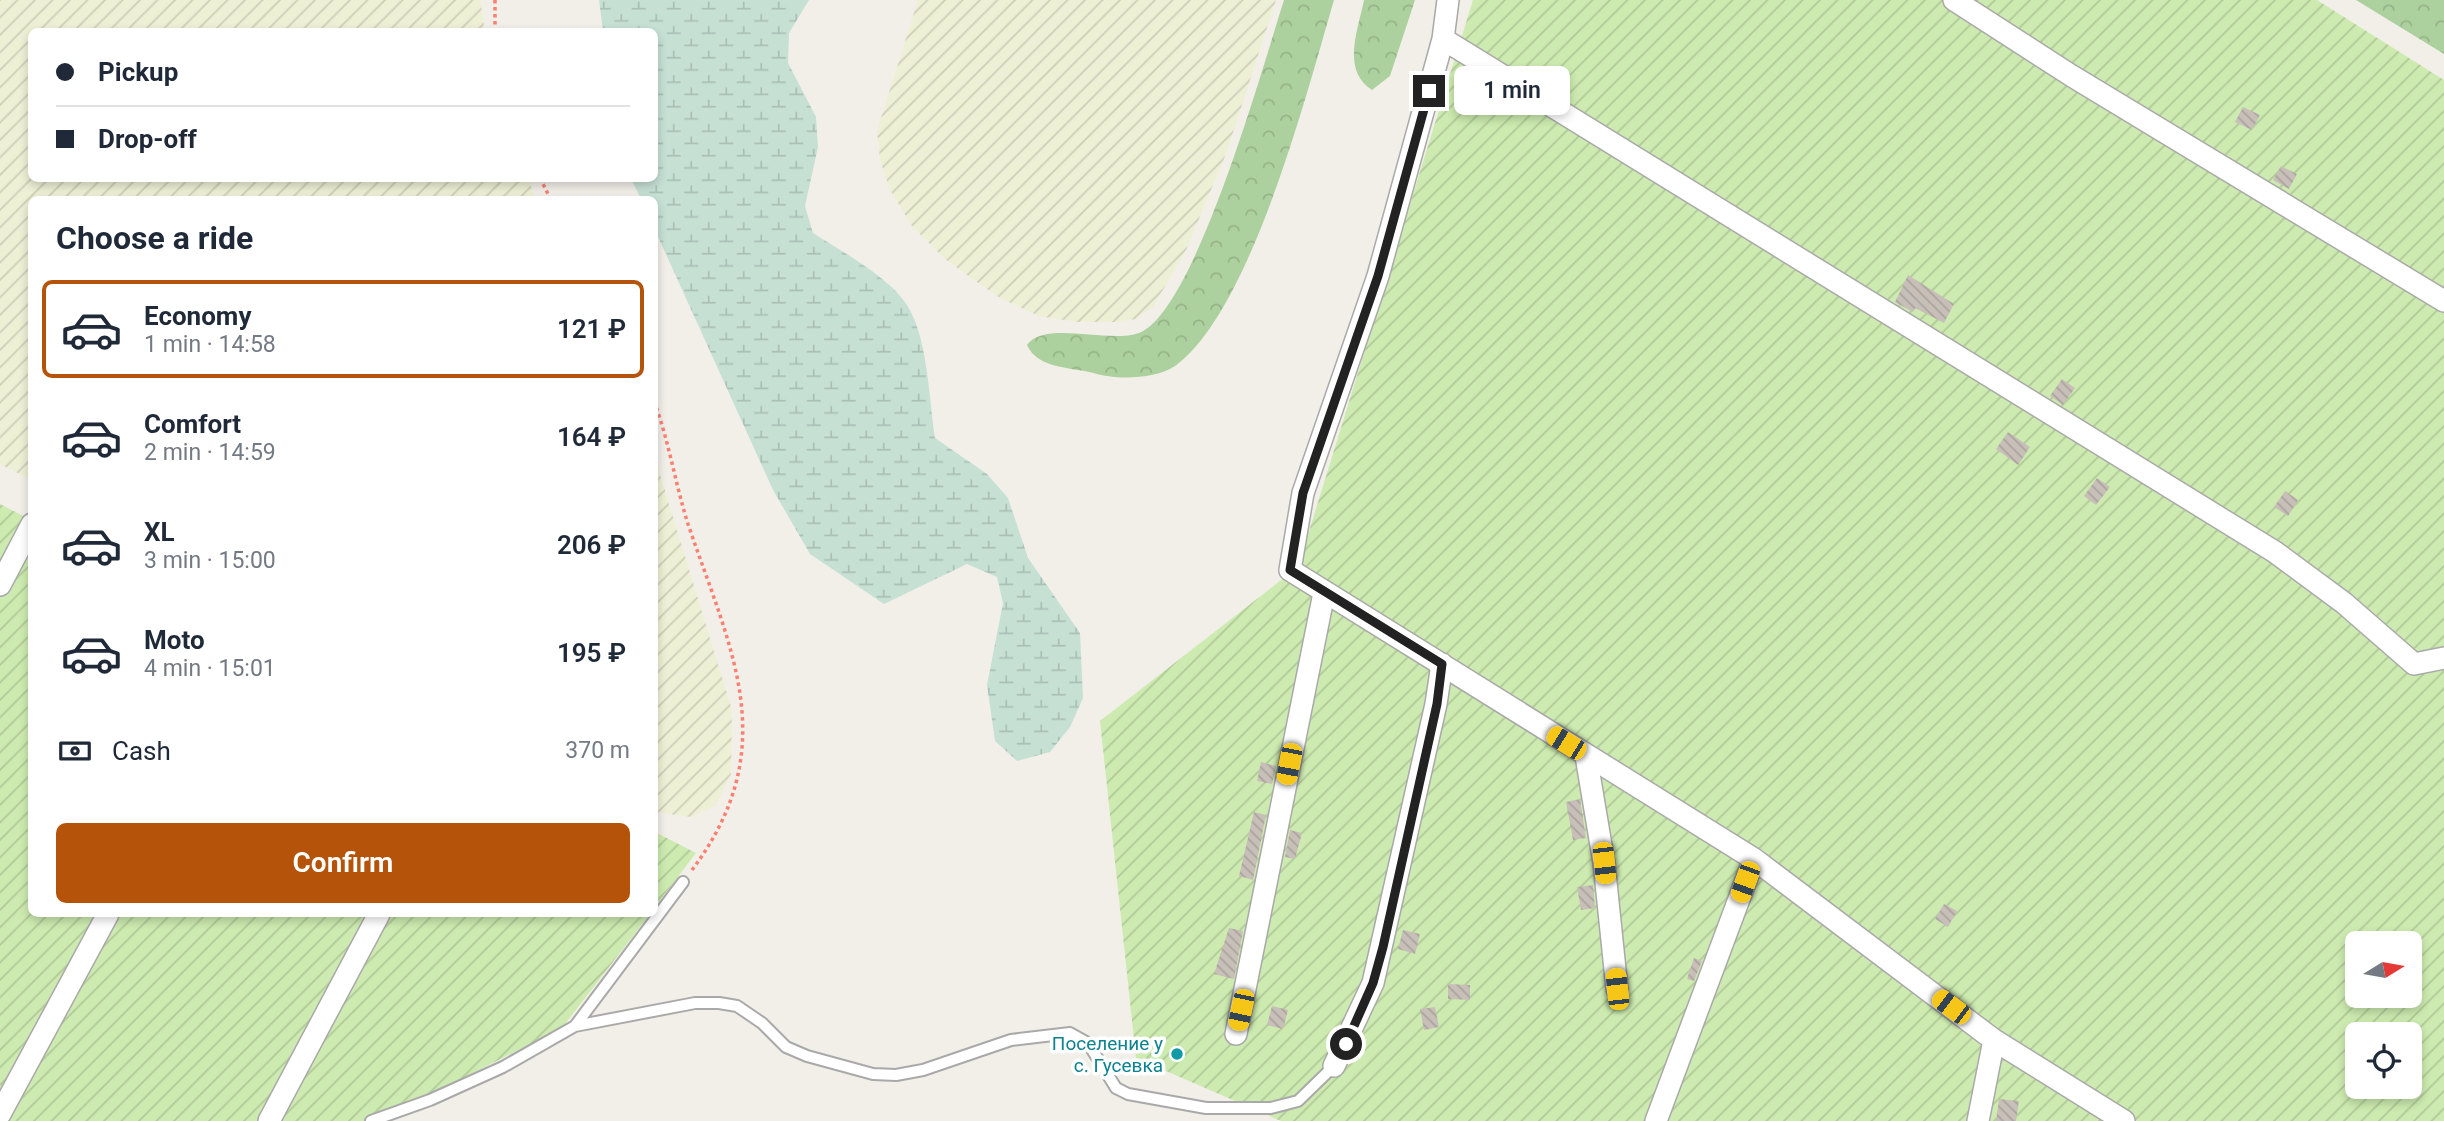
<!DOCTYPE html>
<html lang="en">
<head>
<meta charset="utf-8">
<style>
  body { margin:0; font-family:Roboto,sans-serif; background:#f6f6f7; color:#1f2937; height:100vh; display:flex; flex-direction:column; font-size:26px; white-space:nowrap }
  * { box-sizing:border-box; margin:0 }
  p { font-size:23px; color:#747a83 }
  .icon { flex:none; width:38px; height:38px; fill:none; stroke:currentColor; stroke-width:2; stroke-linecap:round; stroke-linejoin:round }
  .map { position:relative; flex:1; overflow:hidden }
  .details { position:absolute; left:28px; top:196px; width:630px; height:721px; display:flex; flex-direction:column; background:#fff; border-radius:10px; box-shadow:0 4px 10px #0003 }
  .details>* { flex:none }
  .banner { position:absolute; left:28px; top:28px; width:630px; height:154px; border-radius:10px; box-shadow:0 4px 10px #0003; display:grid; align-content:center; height:154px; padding:0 28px; background:#fff }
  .needle { width:46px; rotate:79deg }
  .buttons { position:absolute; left:2345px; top:931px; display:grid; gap:14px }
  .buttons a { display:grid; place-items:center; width:77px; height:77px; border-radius:10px; background:#fff; box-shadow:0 4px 10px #0003; font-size:35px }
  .end { position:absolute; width:32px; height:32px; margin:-16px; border:9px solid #222; background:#fff; box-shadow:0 0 0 4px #fff }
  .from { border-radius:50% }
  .bubble { position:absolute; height:49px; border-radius:10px; background:#fff; box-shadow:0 4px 10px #0003; font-size:23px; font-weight:600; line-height:49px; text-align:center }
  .car { position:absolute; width:21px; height:42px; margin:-21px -10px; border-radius:9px; box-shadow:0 0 5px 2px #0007; background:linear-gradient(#f5c518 24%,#345 0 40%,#f5c518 0 76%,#345 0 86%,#f5c518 0) }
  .banner b { display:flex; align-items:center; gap:24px; height:66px; font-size:26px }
  .banner b+b { border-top:2px solid #e0e1e3 }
  .banner i { width:18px; height:18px; background:#1f2937 }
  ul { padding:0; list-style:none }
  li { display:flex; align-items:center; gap:21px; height:98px; margin:0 14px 10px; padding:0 14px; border:4px solid transparent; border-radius:10px }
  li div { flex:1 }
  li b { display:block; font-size:26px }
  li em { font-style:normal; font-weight:600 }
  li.selected { border-color:#b45309 }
  li>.icon { width:63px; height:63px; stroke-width:1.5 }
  h2 { padding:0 28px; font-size:32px; line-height:84px }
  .pay { display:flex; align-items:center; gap:18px; height:77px; padding:0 28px; font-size:26px }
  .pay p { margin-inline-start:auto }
  .primary-button { display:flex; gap:14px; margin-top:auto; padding:14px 28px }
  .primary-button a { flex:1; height:80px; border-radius:10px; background:#b45309; color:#fff; font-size:28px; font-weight:600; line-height:80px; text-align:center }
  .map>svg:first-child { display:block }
</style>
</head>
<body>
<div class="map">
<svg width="2444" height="1121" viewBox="0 0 2444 1121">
  <defs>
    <pattern id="farmland-furrows" width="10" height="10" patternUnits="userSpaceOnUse" patternTransform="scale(1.75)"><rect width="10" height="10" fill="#eef0d5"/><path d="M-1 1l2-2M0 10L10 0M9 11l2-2" fill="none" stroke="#ccceb7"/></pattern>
    <pattern id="forest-crowns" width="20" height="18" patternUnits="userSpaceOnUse" patternTransform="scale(1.75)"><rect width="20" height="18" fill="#add19e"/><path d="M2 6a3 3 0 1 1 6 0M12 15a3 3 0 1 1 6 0" fill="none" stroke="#95b388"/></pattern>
    <pattern id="wetland-marsh" width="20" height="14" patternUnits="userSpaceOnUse" patternTransform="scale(1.75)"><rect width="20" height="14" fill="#c6e0d4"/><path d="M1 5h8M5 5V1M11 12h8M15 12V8" fill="none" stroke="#aac0b6"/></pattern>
    <pattern id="garden-furrows" width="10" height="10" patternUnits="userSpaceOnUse" patternTransform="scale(1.75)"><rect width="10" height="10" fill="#cdebb0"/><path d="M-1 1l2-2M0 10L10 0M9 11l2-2" fill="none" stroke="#b0c997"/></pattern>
    <pattern id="building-back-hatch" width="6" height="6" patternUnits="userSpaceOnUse" patternTransform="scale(1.75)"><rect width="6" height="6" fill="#c7bfb8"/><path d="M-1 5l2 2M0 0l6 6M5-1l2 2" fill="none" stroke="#aba49e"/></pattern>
  </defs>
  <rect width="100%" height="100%" fill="#f2efe9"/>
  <path fill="url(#farmland-furrows)" d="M0,0H480L485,31L32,32V178H528L536,199L32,200L31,480L0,464Z
    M918,0H1276L1226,154L1186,250L1153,307L1136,319L1114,322H1077L1039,316L1000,298L974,280L945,259L912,226L890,190L880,160L877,131Z
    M654,455L732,710L731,774L715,806L691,817L655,812Z"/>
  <path fill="url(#forest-crowns)" d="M1284,0H1334C1307,92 1251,311 1175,366C1156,379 1118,380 1097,374C1074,367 1038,370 1027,345C1045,320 1108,344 1139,333C1195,312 1264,62 1284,0Z
    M1364,0H1415L1390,76L1372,90C1341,70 1358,30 1364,0Z
    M2356,0H2444V54Z"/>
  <path fill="url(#wetland-marsh)" d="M599,0H809L789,33L788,63L816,117L818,147L805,206L813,233C841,251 889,277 907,305C928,338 929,400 935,438L987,474L1008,498L1028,558L1080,633L1083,698L1070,727L1050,752L1017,761L995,741L987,685L1003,603L997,577L967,564L884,604L810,554L773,490L655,230L654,200L641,199L631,179L654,178V32L603,31Z"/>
  <path fill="url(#garden-furrows)" fill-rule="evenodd" d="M1473,0H2317L2444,80V1121H1281L1136,1058L1100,721L1298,567ZM2357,943H2410V996H2357ZM2357,1034H2410V1087H2357Z
    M0,504L31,520L32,914H650L562,1028L377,1121H0Z
    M655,832L696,853L655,907Z"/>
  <path fill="url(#building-back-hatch)" d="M2243,107L2260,115L2252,130L2235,122Z
    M2281,166L2297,174L2289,189L2273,180Z
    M1908,275L1954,304L1944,323L1915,308L1913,312L1895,302Z
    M2062,379L2075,388L2063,405L2050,396Z
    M2008,432L2030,447L2018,465L1996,449Z
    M2097,478L2110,487L2096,505L2084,496Z
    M2285,491L2298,500L2288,516L2274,507Z
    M1261,762L1276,766L1272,784L1257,781Z
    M1580,799L1586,838L1573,840L1566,802Z
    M1254,812L1266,815L1253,880L1239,876Z
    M1290,830L1302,833L1295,859L1285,857Z
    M1593,885L1595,908L1581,910L1577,887Z
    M1944,904L1957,911L1948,927L1935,919Z
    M1229,928L1243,931L1234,979L1214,974Z
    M1403,930L1420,934L1415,954L1398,949Z
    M1694,958L1702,961L1694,981L1687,979Z
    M1448,984L1470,985V1000L1448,999Z
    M1272,1006L1288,1010L1283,1029L1267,1025Z
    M1435,1007L1439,1027L1424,1030L1420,1009Z
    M1999,1099L2019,1101L2016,1121H1996Z"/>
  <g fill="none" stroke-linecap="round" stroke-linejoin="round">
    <g stroke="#a9a9a9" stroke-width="14">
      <path id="service" d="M575,1026L695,1003H719L737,1006L762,1023L786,1047L807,1056L873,1074L896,1075L923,1070L1011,1040L1070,1033L1088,1043L1116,1088L1128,1094L1206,1108H1271L1298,1101L1334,1066
        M371,1121L430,1100L503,1067L575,1026L683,882"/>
    </g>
    <g stroke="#a9a9a9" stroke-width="24">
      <path id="minor" d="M1448,0L1443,39L1378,276L1303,493L1290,570L1754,859L1994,1040L2124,1121
        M1954,0L2072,76L2444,301
        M1443,39L2275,552L2344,603L2414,664L2444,658
        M0,585L32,524
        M1586,756L1604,863L1617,989
        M1236,1034L1324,593
        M1334,1066L1373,983L1436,704L1442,664
        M0,1114L108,914
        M269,1121L379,914
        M1656,1121L1754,859
        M1978,1121L1994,1040"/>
    </g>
    <path stroke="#fa8072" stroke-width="3.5" stroke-dasharray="3.5 3.5" stroke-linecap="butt" d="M495,0V32
      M540,178L551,200
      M654,401C669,441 675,483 688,524C731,651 784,747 692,870"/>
    <use href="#service" stroke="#fff" stroke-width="10"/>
    <use href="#minor" stroke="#fff" stroke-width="21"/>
  </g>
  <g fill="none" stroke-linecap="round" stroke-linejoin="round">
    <path stroke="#222" stroke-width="9" d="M1346,1044L1373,983L1383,947L1437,704L1442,664L1290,570L1303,493L1378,276L1429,91"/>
  </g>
  <circle fill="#0f9aa8" stroke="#fff" stroke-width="2.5" cx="1177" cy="1054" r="7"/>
  <g text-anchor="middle" stroke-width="7" stroke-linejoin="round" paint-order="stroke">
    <g font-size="19" fill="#0d838f" stroke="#fff" text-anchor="end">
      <text x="1163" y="1050">Поселение у<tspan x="1163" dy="22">с. Гусевка</tspan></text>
    </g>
  </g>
</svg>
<div class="buttons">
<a><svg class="needle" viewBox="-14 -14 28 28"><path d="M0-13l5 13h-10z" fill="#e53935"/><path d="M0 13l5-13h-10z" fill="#747a83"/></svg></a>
<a><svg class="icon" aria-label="locate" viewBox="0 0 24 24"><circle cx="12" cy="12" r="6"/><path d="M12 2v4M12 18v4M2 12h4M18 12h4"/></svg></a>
</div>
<i class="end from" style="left:1346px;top:1044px"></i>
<i class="end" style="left:1429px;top:91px"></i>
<div class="bubble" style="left:1454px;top:66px;width:116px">1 min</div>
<i class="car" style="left:1566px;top:743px;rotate:302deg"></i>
<i class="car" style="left:1289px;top:764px;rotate:191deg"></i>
<i class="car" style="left:1604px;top:863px;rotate:174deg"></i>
<i class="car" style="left:1745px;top:882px;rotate:200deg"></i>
<i class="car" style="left:1617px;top:989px;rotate:354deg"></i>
<i class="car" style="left:1951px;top:1007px;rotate:307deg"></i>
<i class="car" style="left:1241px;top:1010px;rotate:192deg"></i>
<div class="banner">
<b><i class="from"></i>Pickup</b>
<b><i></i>Drop-off</b>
</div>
<section class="details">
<h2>Choose a ride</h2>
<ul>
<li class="selected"><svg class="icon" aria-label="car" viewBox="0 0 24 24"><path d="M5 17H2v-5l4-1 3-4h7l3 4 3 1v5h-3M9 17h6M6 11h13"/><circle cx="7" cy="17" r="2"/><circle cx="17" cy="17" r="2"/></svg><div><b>Economy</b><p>1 min · 14:58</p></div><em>121 ₽</em></li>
<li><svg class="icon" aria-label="car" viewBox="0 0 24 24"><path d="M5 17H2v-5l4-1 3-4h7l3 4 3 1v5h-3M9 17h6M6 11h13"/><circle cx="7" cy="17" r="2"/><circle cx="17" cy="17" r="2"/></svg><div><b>Comfort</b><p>2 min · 14:59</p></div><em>164 ₽</em></li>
<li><svg class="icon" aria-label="car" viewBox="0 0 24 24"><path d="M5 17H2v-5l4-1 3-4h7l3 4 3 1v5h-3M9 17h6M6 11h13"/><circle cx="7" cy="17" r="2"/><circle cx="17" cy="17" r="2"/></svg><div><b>XL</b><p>3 min · 15:00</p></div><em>206 ₽</em></li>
<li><svg class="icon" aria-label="car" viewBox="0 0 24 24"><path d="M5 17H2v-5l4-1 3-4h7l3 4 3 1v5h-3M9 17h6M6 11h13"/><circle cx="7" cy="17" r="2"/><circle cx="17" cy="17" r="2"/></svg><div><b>Moto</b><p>4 min · 15:01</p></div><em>195 ₽</em></li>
</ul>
<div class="pay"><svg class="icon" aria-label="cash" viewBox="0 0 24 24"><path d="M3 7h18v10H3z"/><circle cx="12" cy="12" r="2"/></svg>Cash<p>370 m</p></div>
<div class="primary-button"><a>Confirm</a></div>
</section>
</div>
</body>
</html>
